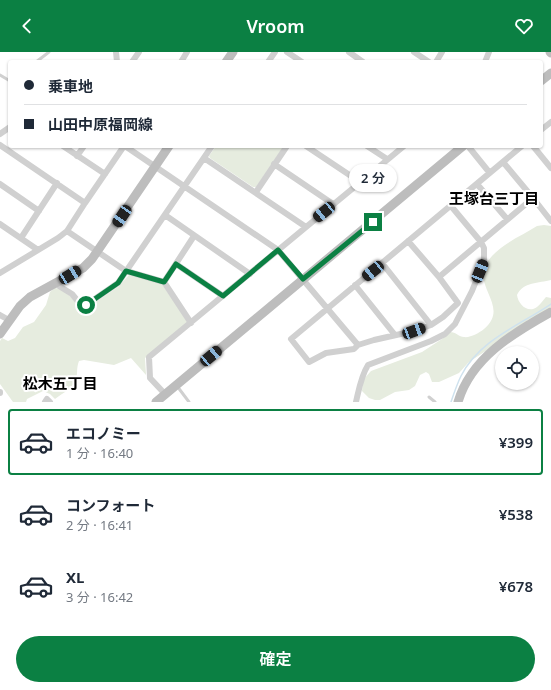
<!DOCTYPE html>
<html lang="ja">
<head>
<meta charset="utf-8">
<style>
  body { margin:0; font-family:"Noto Sans","Noto Sans JP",sans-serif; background:#f6f6f7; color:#1f2937; height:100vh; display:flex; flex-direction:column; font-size:15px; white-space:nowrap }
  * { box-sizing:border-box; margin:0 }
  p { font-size:13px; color:#747a83 }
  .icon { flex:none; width:22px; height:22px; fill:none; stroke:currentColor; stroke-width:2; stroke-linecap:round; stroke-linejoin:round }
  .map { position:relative; height:350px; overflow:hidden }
  .sheet { display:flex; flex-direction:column; background:#fff; flex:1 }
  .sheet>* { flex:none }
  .banner { position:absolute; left:8px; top:8px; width:535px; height:88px; border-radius:4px; box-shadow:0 1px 3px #0004; display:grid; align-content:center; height:88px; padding:0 16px; background:#fff }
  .buttons { position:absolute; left:495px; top:294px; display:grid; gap:8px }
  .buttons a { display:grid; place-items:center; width:44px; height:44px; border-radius:50%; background:#fff; box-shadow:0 1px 3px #0004; font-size:20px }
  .end { position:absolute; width:18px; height:18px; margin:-9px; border:5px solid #0b8043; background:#fff; box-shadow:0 0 0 2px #fff }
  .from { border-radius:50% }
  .bubble { position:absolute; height:28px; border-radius:14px; background:#fff; box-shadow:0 1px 3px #0004; font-size:13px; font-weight:600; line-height:28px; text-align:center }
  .car { position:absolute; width:12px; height:24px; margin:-12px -6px; border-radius:5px; box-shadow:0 0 3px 1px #0007; background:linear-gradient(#222 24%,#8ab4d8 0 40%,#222 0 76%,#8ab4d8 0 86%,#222 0) }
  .banner b { display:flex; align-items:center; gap:14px; height:38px; font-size:15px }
  .banner b+b { border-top:1px solid #e0e1e3 }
  .banner i { width:10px; height:10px; background:#1f2937 }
  ul { padding:7px 0 0; list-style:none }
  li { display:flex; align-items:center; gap:12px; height:66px; margin:0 8px 6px; padding:0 8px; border:2px solid transparent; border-radius:4px }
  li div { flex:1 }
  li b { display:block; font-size:15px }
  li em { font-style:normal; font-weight:600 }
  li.current { border-color:#0b8043 }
  li>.icon { width:36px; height:36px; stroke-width:1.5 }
  .button { display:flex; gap:8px; margin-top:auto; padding:8px 16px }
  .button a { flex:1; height:46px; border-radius:24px; background:#0b8043; color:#fff; font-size:16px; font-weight:600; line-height:46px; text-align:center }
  header { display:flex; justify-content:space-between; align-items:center; height:52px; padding:0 16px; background:#0b8043; color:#fff; font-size:18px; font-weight:600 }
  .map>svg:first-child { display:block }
</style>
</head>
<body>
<header><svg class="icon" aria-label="back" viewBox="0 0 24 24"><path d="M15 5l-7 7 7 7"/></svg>Vroom<svg class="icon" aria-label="heart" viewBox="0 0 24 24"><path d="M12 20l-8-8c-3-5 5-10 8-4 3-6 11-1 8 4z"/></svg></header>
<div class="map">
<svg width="551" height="350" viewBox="0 0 551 350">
  <rect width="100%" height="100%" fill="#fff"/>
  <path fill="#e6ecdf" d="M216,94H284L256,135H253L210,106L209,104Z
    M544,173L551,174V228C539,231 523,230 517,243C518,252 528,262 537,255C541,252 543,248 546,245L551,246V255L543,261L528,268L495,293L475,306L468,311L459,321L439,330H432L429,322L426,320L420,323L415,334L409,338L395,340L380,348H375L369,346L362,339L363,328L371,319L422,300L442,287L450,280C456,280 459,285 464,285C470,286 479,281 484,277C509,256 476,237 485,215C493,195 520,185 537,174Z
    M129,223L161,231L188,270L145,306L146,323L131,306L114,313L84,308L79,309C76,317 78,321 76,327C73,336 63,341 55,347L50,342L43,339L27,347L26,350H13L0,332V289L2,286L8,289L15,286L23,275L34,270L46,253L50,240L55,236C70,238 74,254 87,256L118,235Z"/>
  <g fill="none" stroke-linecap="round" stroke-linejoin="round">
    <path stroke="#cfe2ee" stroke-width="1.5" d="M451,350C454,341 457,332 461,324C479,288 520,273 551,252"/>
    <path stroke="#d0d0d0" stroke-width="3" d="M36,10L49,0
      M0,23L10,29
      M177,334L189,350
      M429,345L435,350"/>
    <path stroke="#d0d0d0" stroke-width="6" d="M116,0L117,10
      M287,0L302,10
      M349,0L363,10
      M414,0L429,10
      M132,10L139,0
      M181,10L187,0
      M268,10L275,0
      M436,10L442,0
      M485,10L489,0
      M541,78L551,70
      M0,82L10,75
      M0,93L85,151L67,179L58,186L0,221
      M63,94L105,122
      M125,94L278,198L358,293
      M306,94L360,130
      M367,94L387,107
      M468,94L489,120
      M533,94L551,116
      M77,104L84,94
      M204,106L306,175
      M503,110L533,146
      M274,112L333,152
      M0,132L39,159
      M477,132L507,167
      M256,140L287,94
      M85,151L124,94
      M165,163L250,222
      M0,172L38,198
      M67,179L126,219L164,230
      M21,186L57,131
      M408,189L439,225L533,146L551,169
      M382,211L431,273
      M176,212L223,244
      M439,225L458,251L443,265L431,273L414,279L374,288L358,293L354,297L326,301L309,310L291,287L522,94
      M58,231L59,234L72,242L81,253H86L118,231L212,94
      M355,233L395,283
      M0,263L9,268
      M191,271L164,230L194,184
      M0,340V341
      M165,342L150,326L149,305L404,94
      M45,350L47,347L50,350
      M356,350C359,337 361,324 368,313L431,289L445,282L455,272L472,239L484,209V196L481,190L451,154"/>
    <path stroke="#bdbdbd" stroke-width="9" d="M550,0L551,1
      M226,10L233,0
      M541,29L551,21
      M0,282L20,254L30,245L83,216L92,207L169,94
      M156,350L463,94
      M458,350C471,306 513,281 551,260"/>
  </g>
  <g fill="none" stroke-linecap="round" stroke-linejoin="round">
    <path stroke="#0b8043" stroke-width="5" d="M86,253L118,231L126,219L164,230L176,212L223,244L278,198L303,227L373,170"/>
  </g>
  <g text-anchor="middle" stroke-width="4" stroke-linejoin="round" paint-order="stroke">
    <g font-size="15" font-weight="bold" fill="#000" stroke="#fff">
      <text x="494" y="152">王塚台三丁目</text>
      <text x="60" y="337">松木五丁目</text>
    </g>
  </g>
</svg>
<div class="buttons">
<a><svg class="icon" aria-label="locate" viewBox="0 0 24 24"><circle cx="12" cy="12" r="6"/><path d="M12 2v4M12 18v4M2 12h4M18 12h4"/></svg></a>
</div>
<i class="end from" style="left:86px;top:253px"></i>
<i class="end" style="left:373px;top:170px"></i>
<div class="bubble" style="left:349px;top:112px;width:48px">2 分</div>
<i class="car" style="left:324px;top:160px;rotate:231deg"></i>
<i class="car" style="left:122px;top:164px;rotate:214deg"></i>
<i class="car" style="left:373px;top:219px;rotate:231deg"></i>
<i class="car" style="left:480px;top:219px;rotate:22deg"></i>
<i class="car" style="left:70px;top:223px;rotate:59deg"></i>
<i class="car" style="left:414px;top:279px;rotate:70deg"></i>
<i class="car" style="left:211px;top:304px;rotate:50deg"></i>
<div class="banner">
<b><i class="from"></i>乗車地</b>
<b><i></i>山田中原福岡線</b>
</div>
</div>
<section class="sheet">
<ul>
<li class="current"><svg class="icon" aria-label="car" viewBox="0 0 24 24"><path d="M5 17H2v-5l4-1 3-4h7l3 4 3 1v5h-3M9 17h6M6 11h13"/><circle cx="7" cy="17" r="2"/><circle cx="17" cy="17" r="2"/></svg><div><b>エコノミー</b><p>1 分 · 16:40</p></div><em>¥399</em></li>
<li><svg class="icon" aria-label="car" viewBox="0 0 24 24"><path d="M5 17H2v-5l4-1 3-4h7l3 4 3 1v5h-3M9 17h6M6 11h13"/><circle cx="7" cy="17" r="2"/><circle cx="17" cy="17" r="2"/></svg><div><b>コンフォート</b><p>2 分 · 16:41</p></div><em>¥538</em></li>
<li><svg class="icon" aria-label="car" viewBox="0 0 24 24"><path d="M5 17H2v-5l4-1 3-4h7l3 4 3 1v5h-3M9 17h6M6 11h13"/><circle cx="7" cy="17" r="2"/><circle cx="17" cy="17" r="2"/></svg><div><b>XL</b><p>3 分 · 16:42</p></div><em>¥678</em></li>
</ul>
<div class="button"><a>確定</a></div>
</section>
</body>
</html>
